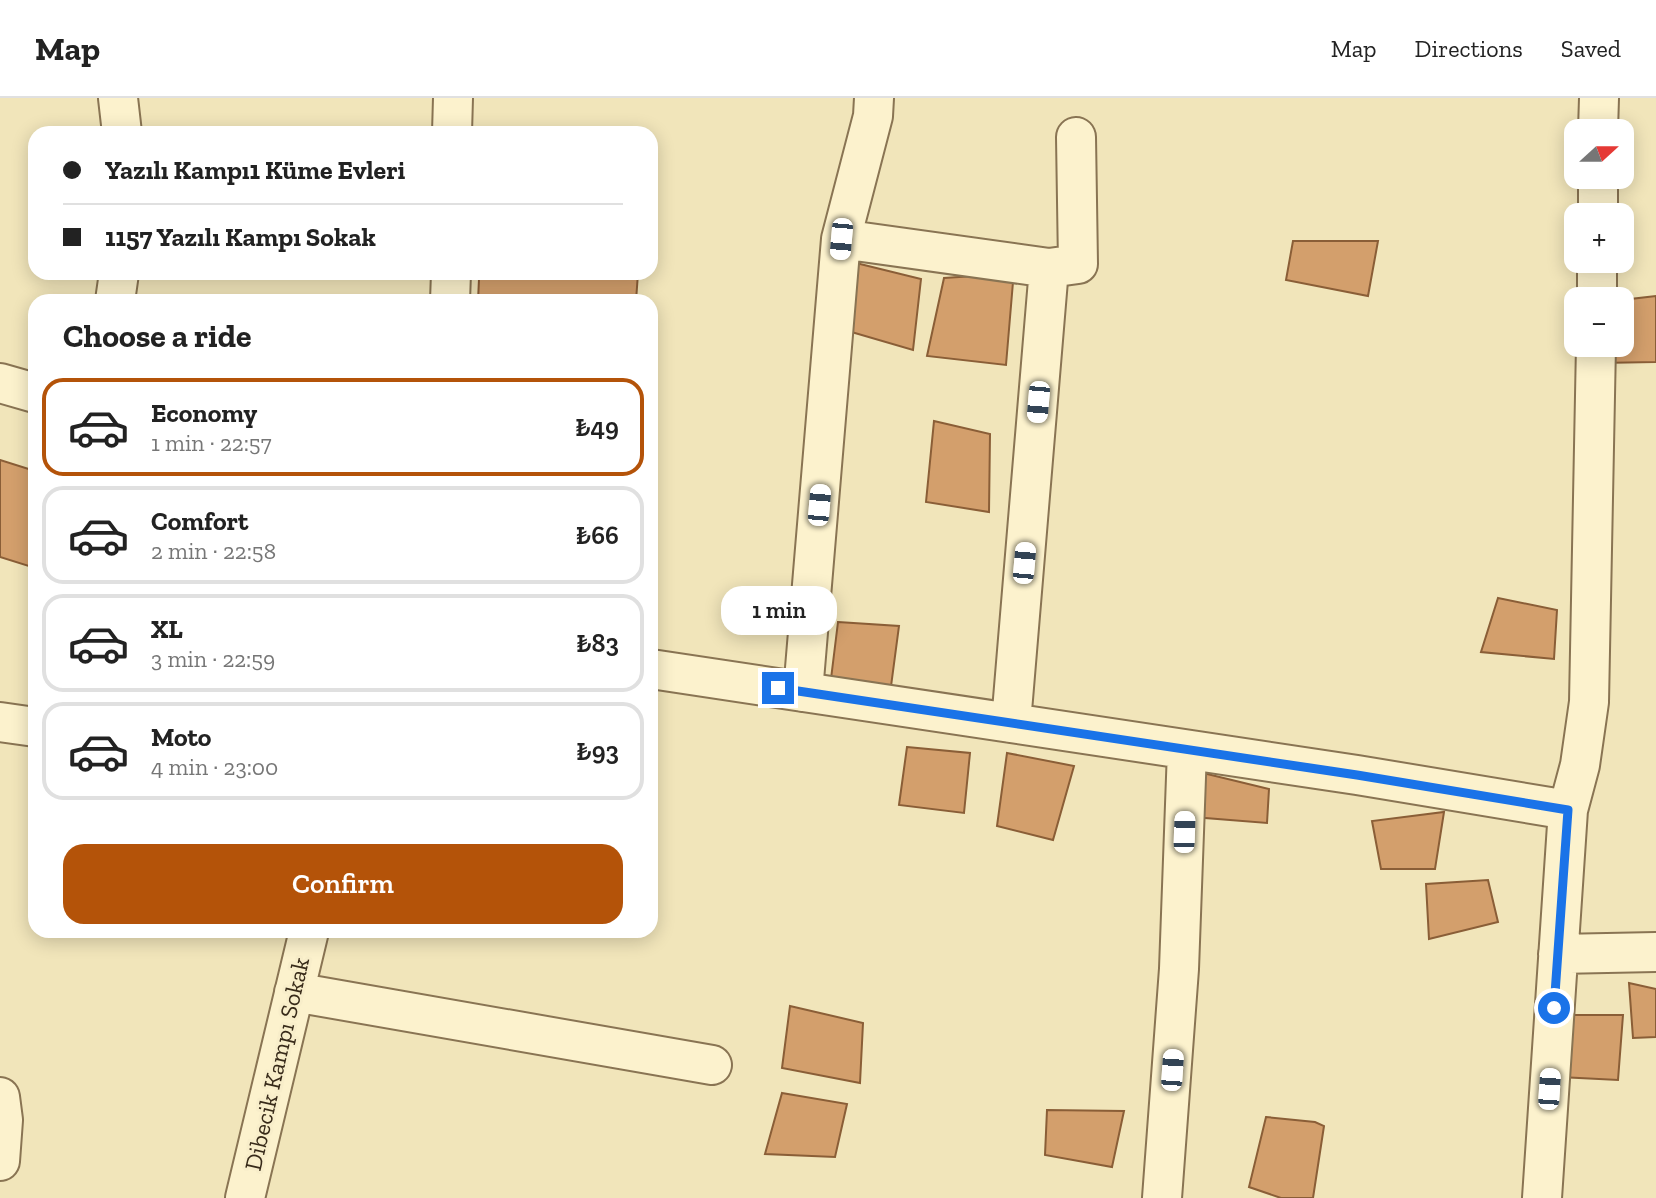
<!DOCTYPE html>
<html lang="en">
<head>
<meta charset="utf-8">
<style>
  body { margin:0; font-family:"Zilla Slab",serif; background:#f2f2f2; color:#222; height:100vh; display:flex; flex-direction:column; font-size:26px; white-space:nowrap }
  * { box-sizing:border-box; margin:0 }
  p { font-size:23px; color:#767676 }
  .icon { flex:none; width:38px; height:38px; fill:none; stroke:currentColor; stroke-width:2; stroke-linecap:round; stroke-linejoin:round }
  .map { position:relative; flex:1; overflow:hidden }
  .sheet { position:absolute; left:28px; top:196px; width:630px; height:644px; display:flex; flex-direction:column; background:#fff; border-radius:21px; box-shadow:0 4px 18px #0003 }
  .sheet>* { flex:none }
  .banner { position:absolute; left:28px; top:28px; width:630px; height:154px; border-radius:21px; box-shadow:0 4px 18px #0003; display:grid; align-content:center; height:154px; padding:0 35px; background:#fff }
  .needle { width:46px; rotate:69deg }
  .fabs { position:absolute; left:1564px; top:21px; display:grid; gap:14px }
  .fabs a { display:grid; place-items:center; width:70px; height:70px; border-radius:14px; background:#fff; box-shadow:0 4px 18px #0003; font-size:35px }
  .end { position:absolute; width:32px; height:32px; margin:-16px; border:9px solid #1a73e8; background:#fff; box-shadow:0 0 0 4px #fff }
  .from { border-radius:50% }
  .bubble { position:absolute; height:49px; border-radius:21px; background:#fff; box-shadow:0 4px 18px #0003; font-size:23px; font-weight:600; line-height:49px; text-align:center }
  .car { position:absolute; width:21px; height:42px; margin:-21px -10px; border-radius:9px; box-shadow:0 0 5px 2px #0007; background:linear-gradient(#fff 24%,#345 0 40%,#fff 0 76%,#345 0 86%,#fff 0) }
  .banner b { display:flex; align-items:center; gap:24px; height:66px; font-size:26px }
  .banner b+b { border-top:2px solid #e0e0e0 }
  .banner i { width:18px; height:18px; background:#222 }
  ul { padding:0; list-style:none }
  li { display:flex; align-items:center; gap:21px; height:98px; margin:0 14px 10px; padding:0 21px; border:4px solid #e0e0e0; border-radius:21px }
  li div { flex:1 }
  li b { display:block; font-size:26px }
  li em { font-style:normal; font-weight:600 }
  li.selected { border-color:#b45309 }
  li>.icon { width:63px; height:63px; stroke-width:1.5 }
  h2 { padding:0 35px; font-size:32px; line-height:84px }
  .primary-button { display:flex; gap:14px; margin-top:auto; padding:14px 35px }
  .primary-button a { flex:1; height:80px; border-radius:21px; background:#b45309; color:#fff; font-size:28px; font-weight:600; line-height:80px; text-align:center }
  header { display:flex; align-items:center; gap:42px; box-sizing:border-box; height:98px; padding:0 35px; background:#fff; border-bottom:2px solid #e0e0e0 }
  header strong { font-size:33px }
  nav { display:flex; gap:38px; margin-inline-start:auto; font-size:24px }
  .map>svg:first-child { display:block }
</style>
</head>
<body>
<header>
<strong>Map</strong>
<nav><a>Map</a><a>Directions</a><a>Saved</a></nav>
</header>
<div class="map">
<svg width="1656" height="1100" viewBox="0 0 1656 1100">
  <rect width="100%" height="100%" fill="#f1e5ba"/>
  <path fill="#d39f6c" stroke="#8a5e37" stroke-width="2" d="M1293,143H1378L1368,198L1286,182Z
    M856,165L921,181L913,252L848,233Z
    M614,175H638L636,203H478L479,181Z
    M1005,176L1013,184L1006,267L927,258L944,180Z
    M1656,198V264L1599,265L1601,247H1622V202Z
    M934,323L990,336L989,414L926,404Z
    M0,362L35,373V470L0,459Z
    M1498,500L1557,512L1554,561L1481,554Z
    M838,524L899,528L890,596L830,589Z
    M907,649L970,655L964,715L899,707Z
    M1007,655L1074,668L1053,742L997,728Z
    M1203,675L1269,691L1267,725L1193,719Z
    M1444,714L1435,771H1381L1372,723Z
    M1488,782L1498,824L1429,841L1426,786Z
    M1629,885L1656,891V939L1633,940Z
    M790,908L863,925L860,985L782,970Z
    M1571,917H1623L1618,982L1560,979Z
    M782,995L847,1006L835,1059L765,1056Z
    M1047,1012L1124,1013L1112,1069L1045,1057Z
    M1266,1019L1315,1024L1324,1028L1313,1100H1281L1249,1089Z"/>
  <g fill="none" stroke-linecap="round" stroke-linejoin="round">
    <g stroke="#897453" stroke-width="42">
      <path id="minor" d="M118,0L122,35
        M1598,33L1599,0
        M452,35L453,0
        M1598,117V79
        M841,141L873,18L874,0
        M1049,170L1078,166L1076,39
        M1597,201V163
        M115,203L119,175
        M450,203L451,175
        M0,285L35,295
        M651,571L1357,677L1568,712
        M803,594L841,141L1049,170L1011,625
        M0,624L35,629
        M1558,856L1656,854
        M294,894L712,967
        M0,999L3,1022L0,1063
        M245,1100L309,833
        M1162,1100L1179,871L1187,652
        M1542,1100L1568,712L1580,667L1589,604L1596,247"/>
    </g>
    <use href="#minor" stroke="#fcf2cd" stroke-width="38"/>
  </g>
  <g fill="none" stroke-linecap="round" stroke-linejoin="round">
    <path stroke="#1a73e8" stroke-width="9" d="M778,590L1357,677L1568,712L1554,910"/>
  </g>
  <g text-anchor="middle" stroke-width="6" stroke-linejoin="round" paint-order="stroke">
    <g font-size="24" fill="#372a19" stroke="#f8eeca">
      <text transform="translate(277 966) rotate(-77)" y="8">Dibecik Kampı Sokak</text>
    </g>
  </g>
</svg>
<div class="fabs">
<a><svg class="needle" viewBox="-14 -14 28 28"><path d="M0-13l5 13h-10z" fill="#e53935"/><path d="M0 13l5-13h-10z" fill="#767676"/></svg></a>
<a>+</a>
<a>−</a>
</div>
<i class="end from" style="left:1554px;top:910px"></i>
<i class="end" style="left:778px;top:590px"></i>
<div class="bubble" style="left:721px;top:488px;width:116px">1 min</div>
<i class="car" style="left:841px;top:141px;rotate:185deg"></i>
<i class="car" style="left:1038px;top:304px;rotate:185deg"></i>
<i class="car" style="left:819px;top:407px;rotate:5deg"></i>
<i class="car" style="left:1024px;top:465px;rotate:5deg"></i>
<i class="car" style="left:1184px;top:734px;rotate:2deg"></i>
<i class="car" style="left:1172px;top:972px;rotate:4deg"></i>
<i class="car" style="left:1549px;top:991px;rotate:4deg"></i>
<div class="banner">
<b><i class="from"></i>Yazılı Kampı1 Küme Evleri</b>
<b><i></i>1157 Yazılı Kampı Sokak</b>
</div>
<section class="sheet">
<h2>Choose a ride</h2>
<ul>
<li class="selected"><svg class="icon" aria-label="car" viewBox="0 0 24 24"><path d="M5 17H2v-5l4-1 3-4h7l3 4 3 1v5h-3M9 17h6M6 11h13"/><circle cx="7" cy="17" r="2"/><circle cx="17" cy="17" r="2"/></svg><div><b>Economy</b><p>1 min · 22:57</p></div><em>₺49</em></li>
<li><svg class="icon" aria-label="car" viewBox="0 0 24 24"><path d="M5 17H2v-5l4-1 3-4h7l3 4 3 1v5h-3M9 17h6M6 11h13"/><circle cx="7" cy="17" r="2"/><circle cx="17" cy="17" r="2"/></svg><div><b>Comfort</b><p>2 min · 22:58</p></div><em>₺66</em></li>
<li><svg class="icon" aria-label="car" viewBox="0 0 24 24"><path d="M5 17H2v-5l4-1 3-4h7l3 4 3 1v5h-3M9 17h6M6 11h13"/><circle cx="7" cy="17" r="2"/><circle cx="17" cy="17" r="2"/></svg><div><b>XL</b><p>3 min · 22:59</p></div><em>₺83</em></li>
<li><svg class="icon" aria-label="car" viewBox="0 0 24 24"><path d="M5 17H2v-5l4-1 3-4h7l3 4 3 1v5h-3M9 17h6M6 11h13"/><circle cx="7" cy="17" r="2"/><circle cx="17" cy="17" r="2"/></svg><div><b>Moto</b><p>4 min · 23:00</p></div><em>₺93</em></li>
</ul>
<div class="primary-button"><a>Confirm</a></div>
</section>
</div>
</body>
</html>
